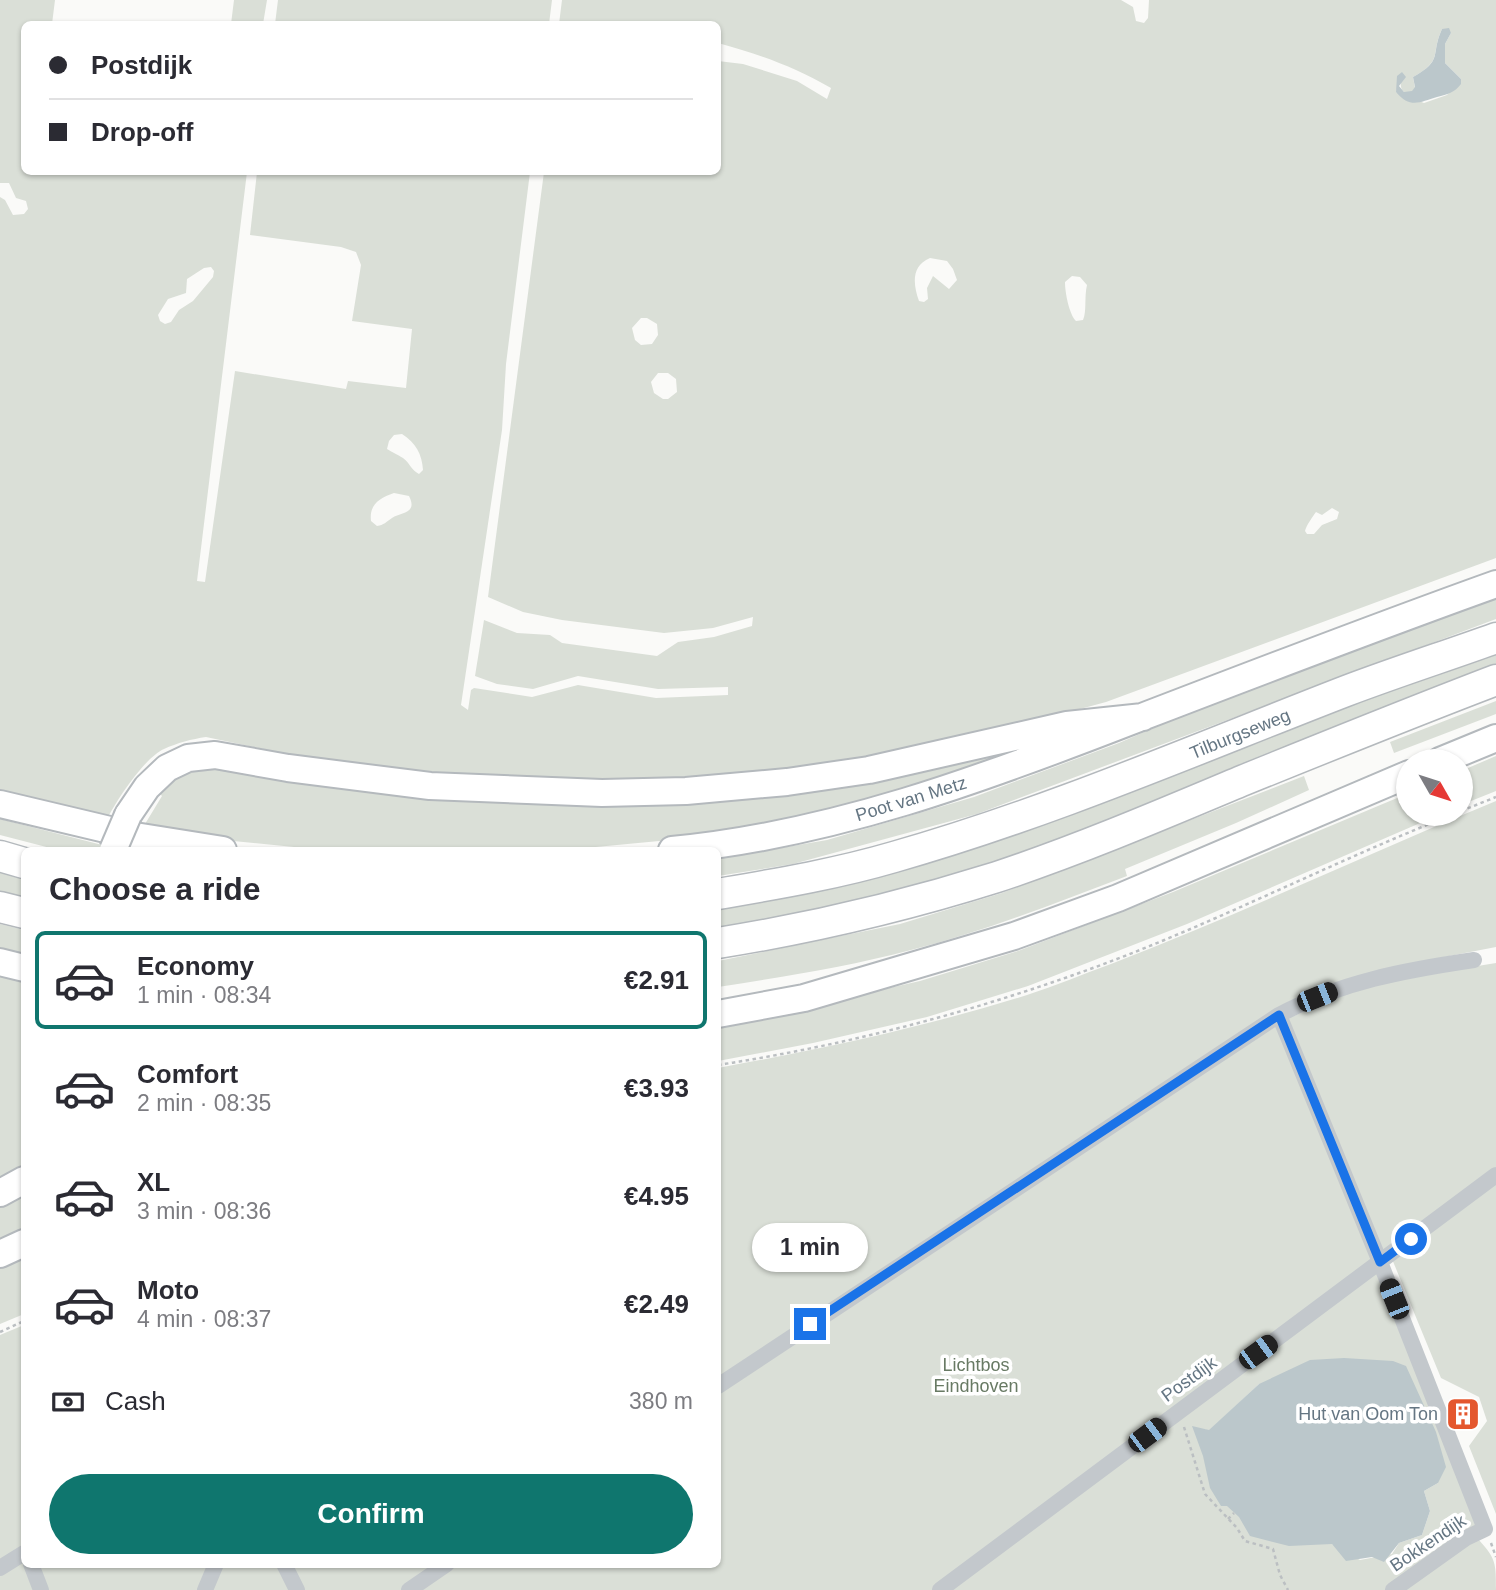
<!DOCTYPE html>
<html lang="en">
<head>
<meta charset="utf-8">
<style>
  body { margin:0; font-family:Arial,sans-serif; background:#f7f7f7; color:#2b2b33; height:100vh; display:flex; flex-direction:column; font-size:26px; white-space:nowrap }
  * { box-sizing:border-box; margin:0 }
  p { font-size:23px; color:#7c7c81 }
  .icon { flex:none; width:38px; height:38px; fill:none; stroke:currentColor; stroke-width:2; stroke-linecap:round; stroke-linejoin:round }
  .map { position:relative; flex:1; overflow:hidden }
  .details { position:absolute; left:21px; top:847px; width:700px; height:721px; display:flex; flex-direction:column; background:#fff; border-radius:10px; box-shadow:0 2px 5px #0004 }
  .details>* { flex:none }
  .banner { position:absolute; left:21px; top:21px; width:700px; height:154px; border-radius:10px; box-shadow:0 2px 5px #0004; display:grid; align-content:center; height:154px; padding:0 28px; background:#fff }
  .needle { width:46px; rotate:129deg }
  .tools { position:absolute; left:1396px; top:749px; display:grid; gap:14px }
  .tools a { display:grid; place-items:center; width:77px; height:77px; border-radius:50%; background:#fff; box-shadow:0 2px 5px #0004; font-size:35px }
  .end { position:absolute; width:32px; height:32px; margin:-16px; border:9px solid #1a73e8; background:#fff; box-shadow:0 0 0 4px #fff }
  .from { border-radius:50% }
  .bubble { position:absolute; height:49px; border-radius:24px; background:#fff; box-shadow:0 2px 5px #0004; font-size:23px; font-weight:600; line-height:49px; text-align:center }
  .car { position:absolute; width:21px; height:42px; margin:-21px -10px; border-radius:9px; box-shadow:0 0 5px 2px #0007; background:linear-gradient(#222 24%,#8ab4d8 0 40%,#222 0 76%,#8ab4d8 0 86%,#222 0) }
  .banner b { display:flex; align-items:center; gap:24px; height:66px; font-size:26px }
  .banner b+b { border-top:2px solid #e1e1e2 }
  .banner i { width:18px; height:18px; background:#2b2b33 }
  ul { padding:0; list-style:none }
  li { display:flex; align-items:center; gap:21px; height:98px; margin:0 14px 10px; padding:0 14px; border:4px solid transparent; border-radius:10px }
  li div { flex:1 }
  li b { display:block; font-size:26px }
  li em { font-style:normal; font-weight:600 }
  li.selected { border-color:#0f766e }
  li>.icon { width:63px; height:63px; stroke-width:1.5 }
  h2 { padding:0 28px; font-size:32px; line-height:84px }
  .pay { display:flex; align-items:center; gap:18px; height:77px; padding:0 28px; font-size:26px }
  .pay p { margin-inline-start:auto }
  .primary-button { display:flex; gap:14px; margin-top:auto; padding:14px 28px }
  .primary-button a { flex:1; height:80px; border-radius:42px; background:#0f766e; color:#fff; font-size:28px; font-weight:600; line-height:80px; text-align:center }
  .map>svg:first-child { display:block }
</style>
</head>
<body>
<div class="map">
<svg width="1496" height="1590" viewBox="0 0 1496 1590">
  <rect width="100%" height="100%" fill="#fafaf8"/>
  <path fill="#dadfd7" fill-rule="evenodd" d="M0,0H55L52,24H24V172H247L197,581L205,582L235,371L346,389L348,381L406,388L412,329L352,321L361,265L356,252L341,247L250,235L257,172H530L506,364L502,430L461,705L468,710L471,690L474,688L532,697L578,685L656,698L728,695V687L658,689L578,676L533,689L497,684L475,676L484,620L517,633L550,635L562,643L657,656L678,642L714,637L752,626L753,617L713,628L664,633L562,620L523,612L488,597L544,172H718V61L743,64L797,81L827,99L831,88C792,66 761,55 718,43V24H559L562,0H1121L1133,7L1136,21L1144,23L1148,18L1149,0H1496V558L1106,702L931,749L787,772L600,784L431,775L312,759L206,737C192,739 177,743 164,749C144,758 116,801 106,821L0,794V197L5,200L13,215L24,214L28,209L26,201L16,198L9,183H0ZM1442,29L1451,33L1445,44V63L1461,79L1447,95L1424,103L1396,92L1402,72C1402,80 1398,86 1404,92H1412L1415,88L1413,77C1444,60 1430,54 1442,29ZM930,258L947,261L953,269L957,280L949,289L933,276L927,288L928,299L924,302L919,301C913,284 911,266 930,258ZM211,267L214,271L213,277L193,301L179,310L171,322L165,324L160,321L158,315L168,299L186,293L187,279L204,268ZM1072,276L1080,277L1087,285C1084,298 1087,311 1083,320L1076,321C1069,314 1065,292 1065,282ZM641,318H647L657,324L658,335L652,344L641,345L635,340L632,328ZM658,373H668L676,379L677,392L668,399H663L654,393L651,382ZM402,434C416,443 422,454 423,470L419,474C411,470 410,463 403,458C397,454 393,453 387,449L389,441L394,435ZM394,493L409,496C418,514 401,512 392,518C386,522 384,525 377,526L371,521C369,505 379,498 394,493ZM1332,508L1339,512L1337,519L1322,525L1314,534H1307L1305,531C1306,526 1313,516 1316,512L1322,515Z
    M234,0H267L263,24H231Z
    M278,0H552L549,24H275Z
    M1496,593V619L977,814L793,864L718,876V859L827,840L974,797L1119,743L1188,713Z
    M1496,649V669L994,866L897,895L718,932V905Z
    M1496,701V714L1394,753L1390,742Z
    M1113,720L876,798L794,819L691,838L564,850H324L153,833L142,829L162,796L160,794L174,776L202,765L603,802Z
    M1496,756V791L1461,805V771Z
    M1304,776L1309,790L1236,823L1125,869L1127,876C1056,903 985,931 911,950C847,967 782,977 718,987V961L900,924L1002,893Z
    M1409,793V814H1441L1187,924L1028,986L927,1017L813,1043L718,1061V1022L806,1007L920,981L1018,951L1173,892Z
    M1496,801V947L1439,958L1344,982L1289,1018L1368,984L1496,963V1167L1384,1252L1479,1522L1474,1529L1462,1535L1385,1590H0V1335L24,1325V1564H718V1068C822,1049 925,1027 1027,995C1055,986 1083,974 1111,964C1241,914 1367,854 1496,801ZM1259,1384L1438,1483L1424,1491L1430,1511L1422,1535L1399,1543L1392,1554L1360,1560L1332,1544H1317L1204,1429L1209,1431Z
    M0,819L122,850H58L0,835Z
    M0,869L24,875V901L0,894Z
    M0,924L24,930V959L0,952Z
    M0,971L24,977V1170L0,1182Z
    M1496,1183V1514L1469,1446L1487,1421L1479,1397L1441,1378L1392,1259Z
    M24,1191V1232L0,1244V1203Z
    M24,1252V1314L0,1324V1264Z
    M1479,1540C1496,1559 1496,1563 1496,1590H1400L1467,1542Z"/>
  <path fill="#bbc7cb" d="M1449,28L1451,33L1445,44V63L1461,79V84C1454,93 1448,94 1437,97C1420,102 1410,109 1396,92L1397,76L1402,72L1406,77L1399,86L1404,92L1412,91L1415,87L1413,77C1444,60 1430,55 1442,29Z
    M1344,1358L1393,1361L1406,1366L1436,1432L1446,1467L1438,1483L1424,1491L1430,1511L1422,1535L1399,1543L1384,1562L1372,1557L1346,1561L1332,1544L1289,1546L1250,1536L1239,1517L1227,1506H1221L1210,1488L1203,1456L1192,1426L1209,1430L1259,1384L1310,1360Z"/>
  <g fill="none" stroke-linecap="round" stroke-linejoin="round">
    <g stroke="#b4b9bd" stroke-width="30">
      <path id="trunk" d="M1440,761L1496,738
        M0,804L135,836L223,850
        M128,815L147,787L167,768L188,758L215,755L288,768L430,786L602,793L686,791L787,782L869,770L1067,725L1143,717
        M672,850C831,835 982,779 1129,722C1251,675 1373,628 1496,584
        M0,962L24,968
        M718,1014L804,998L1014,936L1118,898L1409,774
        M0,1193L24,1180
        M0,1254L24,1243"/>
    </g>
    <g stroke="#b4b9bd" stroke-width="33">
      <path id="motorway" d="M0,856L24,863
        M718,894C776,884 836,874 894,857C1049,813 1196,749 1346,691C1396,672 1446,656 1496,638
        M0,907L24,913
        M718,943C812,928 905,906 997,877C1081,849 1163,814 1244,780C1328,746 1412,712 1496,680"/>
    </g>
    <path stroke="#bbbfc2" stroke-width="2.5" stroke-dasharray="3.5 3.5" stroke-linecap="butt" d="M1461,811L1496,797
      M718,1065C854,1044 988,1008 1117,959C1231,915 1340,859 1454,814
      M0,1332L24,1321
      M1184,1427L1205,1494L1237,1528L1245,1541L1273,1549L1280,1575L1288,1590
      M1228,1519L1234,1513
      M1491,1543L1496,1557"/>
    <path stroke="#c3c8cc" stroke-width="16" d="M1279,1015C1340,982 1406,970 1474,960
      M718,1386L1279,1015L1380,1262L1485,1529L1466,1538L1393,1590
      M31,1564L41,1590
      M284,1564L297,1590
      M0,1568L24,1553
      M205,1590L216,1564
      M409,1590L447,1564
      M940,1590L1496,1175"/>
    <use href="#trunk" stroke="#fff" stroke-width="26"/>
    <use href="#motorway" stroke="#fff" stroke-width="30"/>
    <g stroke="#b4b9bd" stroke-width="30" stroke-linecap="butt">
      <path id="trunk-bridge" d="M113,850L128,815"/>
    </g>
    <use href="#trunk-bridge" stroke="#fff" stroke-width="26"/>
  </g>
  <g fill="none" stroke-linecap="round" stroke-linejoin="round">
    <path stroke="#1a73e8" stroke-width="9" d="M810,1324L1279,1015L1380,1262L1411,1239"/>
  </g>
  <defs>
    <g id="building-square" transform="scale(1.75)"><rect x="-9" y="-9" width="18" height="18" rx="4" fill="#e4572e" stroke="#fff"/><path d="M-4-6H4V6H1V3H-1V6H-4ZM-2.5-4.3h1.7v1.8h-1.7ZM.8-4.3h1.7v1.8H.8ZM-2.5-1h1.7V.8h-1.7ZM.8-1h1.7V.8H.8Z" fill="#fff"/></g>
  </defs>
  <g fill-rule="evenodd">
    <use href="#building-square" x="1463" y="1414"/>
  </g>
  <g text-anchor="middle" stroke-width="7" stroke-linejoin="round" paint-order="stroke">
    <g font-size="18" fill="#657683" stroke="#fff">
      <text transform="translate(1240 734) rotate(-22)" y="6">Tilburgseweg</text>
      <text transform="translate(911 799) rotate(-17)" y="6">Poot van Metz</text>
      <text transform="translate(1189 1379) rotate(-36)" y="6">Postdijk</text>
      <text transform="translate(1428 1543) rotate(-34)" y="6">Bokkendijk</text>
    </g>
    <g font-size="18" fill="#687a64" stroke="#fff">
      <text x="976" y="1371">Lichtbos<tspan x="976" dy="21">Eindhoven</tspan></text>
    </g>
    <g font-size="18" fill="#657683" stroke="#fff" text-anchor="end">
      <text x="1438" y="1420">Hut van Oom Ton</text>
    </g>
  </g>
</svg>
<div class="tools">
<a><svg class="needle" viewBox="-14 -14 28 28"><path d="M0-13l5 13h-10z" fill="#e53935"/><path d="M0 13l5-13h-10z" fill="#7c7c81"/></svg></a>
</div>
<i class="end from" style="left:1411px;top:1239px"></i>
<i class="end" style="left:810px;top:1324px"></i>
<div class="bubble" style="left:752px;top:1223px;width:116px">1 min</div>
<i class="car" style="left:1317px;top:997px;rotate:68deg"></i>
<i class="car" style="left:1394px;top:1299px;rotate:338deg"></i>
<i class="car" style="left:1258px;top:1352px;rotate:54deg"></i>
<i class="car" style="left:1147px;top:1435px;rotate:53deg"></i>
<div class="banner">
<b><i class="from"></i>Postdijk</b>
<b><i></i>Drop-off</b>
</div>
<section class="details">
<h2>Choose a ride</h2>
<ul>
<li class="selected"><svg class="icon" aria-label="car" viewBox="0 0 24 24"><path d="M5 17H2v-5l4-1 3-4h7l3 4 3 1v5h-3M9 17h6M6 11h13"/><circle cx="7" cy="17" r="2"/><circle cx="17" cy="17" r="2"/></svg><div><b>Economy</b><p>1 min · 08:34</p></div><em>€2.91</em></li>
<li><svg class="icon" aria-label="car" viewBox="0 0 24 24"><path d="M5 17H2v-5l4-1 3-4h7l3 4 3 1v5h-3M9 17h6M6 11h13"/><circle cx="7" cy="17" r="2"/><circle cx="17" cy="17" r="2"/></svg><div><b>Comfort</b><p>2 min · 08:35</p></div><em>€3.93</em></li>
<li><svg class="icon" aria-label="car" viewBox="0 0 24 24"><path d="M5 17H2v-5l4-1 3-4h7l3 4 3 1v5h-3M9 17h6M6 11h13"/><circle cx="7" cy="17" r="2"/><circle cx="17" cy="17" r="2"/></svg><div><b>XL</b><p>3 min · 08:36</p></div><em>€4.95</em></li>
<li><svg class="icon" aria-label="car" viewBox="0 0 24 24"><path d="M5 17H2v-5l4-1 3-4h7l3 4 3 1v5h-3M9 17h6M6 11h13"/><circle cx="7" cy="17" r="2"/><circle cx="17" cy="17" r="2"/></svg><div><b>Moto</b><p>4 min · 08:37</p></div><em>€2.49</em></li>
</ul>
<div class="pay"><svg class="icon" aria-label="cash" viewBox="0 0 24 24"><path d="M3 7h18v10H3z"/><circle cx="12" cy="12" r="2"/></svg>Cash<p>380 m</p></div>
<div class="primary-button"><a>Confirm</a></div>
</section>
</div>
</body>
</html>
